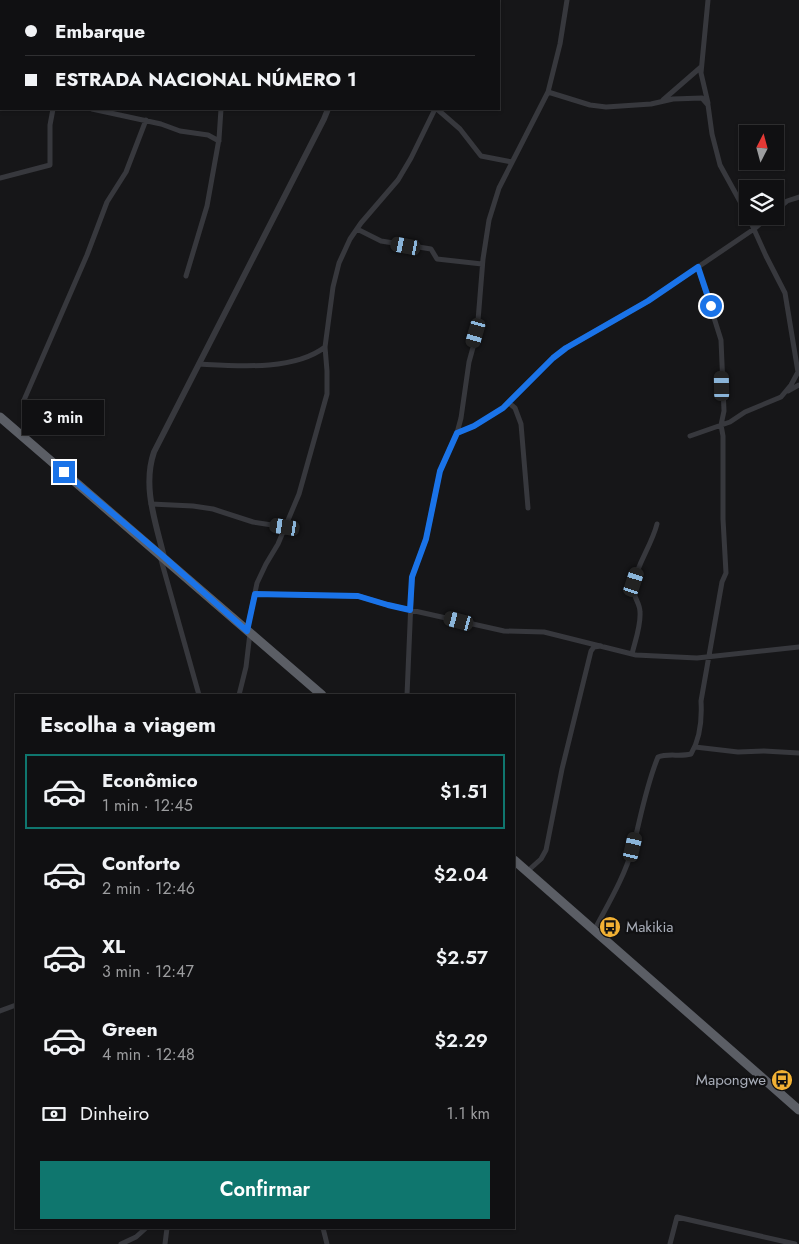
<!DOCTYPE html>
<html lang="pt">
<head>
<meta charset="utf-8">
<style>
  body { margin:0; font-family:Jost,sans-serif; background:#1e1e20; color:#f1f3f6; height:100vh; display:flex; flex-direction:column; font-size:19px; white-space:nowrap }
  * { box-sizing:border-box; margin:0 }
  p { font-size:16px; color:#9c9d9f }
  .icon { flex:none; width:28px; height:28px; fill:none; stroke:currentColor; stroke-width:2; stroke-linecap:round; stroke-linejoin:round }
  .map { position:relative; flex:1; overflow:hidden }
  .side { position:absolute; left:15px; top:694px; width:500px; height:535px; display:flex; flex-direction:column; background:#101012; border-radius:0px; box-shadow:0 1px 4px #0004,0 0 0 1px #303032 }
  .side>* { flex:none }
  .guide { position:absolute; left:0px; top:0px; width:500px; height:110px; box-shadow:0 1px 4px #0004,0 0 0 1px #303032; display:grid; align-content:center; height:110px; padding:0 25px; background:#101012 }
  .needle { width:32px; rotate:6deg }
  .buttons { position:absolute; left:739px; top:125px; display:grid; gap:10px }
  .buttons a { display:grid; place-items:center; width:45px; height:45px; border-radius:0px; background:#101012; box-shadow:0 1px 4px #0004,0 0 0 1px #303032; font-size:25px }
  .end { position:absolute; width:22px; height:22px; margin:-11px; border:6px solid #1a73e8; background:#fff; box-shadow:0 0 0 2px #fff }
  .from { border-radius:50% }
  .bubble { position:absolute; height:35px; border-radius:0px; background:#101012; box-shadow:0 1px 4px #0004,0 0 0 1px #303032; font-size:16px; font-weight:600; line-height:35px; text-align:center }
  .car { position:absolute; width:15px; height:30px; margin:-15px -8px; border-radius:6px; box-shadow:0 0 4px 1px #0007; background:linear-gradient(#222 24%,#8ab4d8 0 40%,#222 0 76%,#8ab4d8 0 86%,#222 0) }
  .guide b { display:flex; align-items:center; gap:18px; height:48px; font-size:19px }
  .guide b+b { border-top:1px solid #303032 }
  .guide i { width:12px; height:12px; background:#f1f3f6 }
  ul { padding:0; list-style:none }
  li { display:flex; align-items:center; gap:15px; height:75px; margin:0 10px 8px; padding:0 15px; border:2px solid transparent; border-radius:0px }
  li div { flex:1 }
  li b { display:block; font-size:19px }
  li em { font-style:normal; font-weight:600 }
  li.selected { border-color:#0f766e }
  li>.icon { width:45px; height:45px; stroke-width:1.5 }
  h2 { padding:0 25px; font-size:22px; line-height:60px }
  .pay { display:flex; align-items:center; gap:12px; height:55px; padding:0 25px; font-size:19px }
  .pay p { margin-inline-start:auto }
  .action { display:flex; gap:10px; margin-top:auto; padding:10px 25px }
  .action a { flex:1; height:58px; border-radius:0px; background:#0f766e; color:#fff; font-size:20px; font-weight:600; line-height:58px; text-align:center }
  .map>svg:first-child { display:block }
</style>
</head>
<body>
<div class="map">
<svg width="799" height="1244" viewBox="0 0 799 1244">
  <rect width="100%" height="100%" fill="#161618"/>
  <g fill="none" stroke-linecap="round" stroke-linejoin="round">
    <path stroke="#37383d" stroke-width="5" d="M193,0L195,1
      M708,0L701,73L708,103
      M76,1V0
      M237,1L238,0
      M493,1V0
      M548,92L590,105L606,107L651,104L673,99L702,98L708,105L712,134L720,165L748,216
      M663,100L701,67
      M92,109L161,124L180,131L208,135L219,141
      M437,109L460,129L481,156L512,162
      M0,178L50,165V125L53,109
      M775,211L787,201L799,197
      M357,229L381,241L431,249L437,259L482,264
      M186,276L207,206L219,139L221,109
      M199,364C237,366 294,371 325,347
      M788,391L799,385
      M24,400L87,255L107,202L126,172L146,120
      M509,403L515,408L521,424L528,508
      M457,433L474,426L503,408L553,358L566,348L648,301L754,229L769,216
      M690,436L730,422L745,412L781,397L791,385L798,372L785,293L766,256L748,216
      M151,504L193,506L213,509L253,522L285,527
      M160,556L199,695
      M255,594L358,596L388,605L504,631L544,632L636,655L697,658L799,647
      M247,631L257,583L266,564L278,544L299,494L327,394V371L325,347L333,287L339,263L350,239L361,223L398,180L411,158L435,109
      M632,654C635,641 641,626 640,612C640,601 631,597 634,582C638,563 652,544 657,524
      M239,695L246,667L250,633
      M407,695L412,577L426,539L440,471L457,433L461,418L469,362L477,333L483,259L489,220L499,188L548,92L560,44L567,0
      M695,747L738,752L764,751L799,753
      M531,868L541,859L546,850L562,769L591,651L594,647L601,646
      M597,925C611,899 625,875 633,847C641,816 646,786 658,757C668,753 680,757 691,754C700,739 702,718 701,701L722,582L726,573L723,519V436L721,425L724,411L721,340L698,267
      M0,1011L16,1005
      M323,1228L327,1244
      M121,1244L136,1237L146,1228
      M165,1244L167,1228
      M670,1244L677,1217L795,1244"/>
    <path stroke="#37383d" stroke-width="6" d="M376,1V0
      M164,557C156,523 142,487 154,452L324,119L328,109"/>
    <path stroke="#5b5e65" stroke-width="9" d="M0,417L322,695
      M514,860L799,1110"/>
  </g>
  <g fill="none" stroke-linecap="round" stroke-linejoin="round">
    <path stroke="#1a73e8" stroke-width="6" d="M64,472L164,557L247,631L255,594L358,596L388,605L410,610L412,577L426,539L440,471L457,433L474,426L503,408L553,358L566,348L648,301L698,267L711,306"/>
  </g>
  <defs>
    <g id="bus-disc" transform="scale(1.125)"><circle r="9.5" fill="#f2b134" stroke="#111113"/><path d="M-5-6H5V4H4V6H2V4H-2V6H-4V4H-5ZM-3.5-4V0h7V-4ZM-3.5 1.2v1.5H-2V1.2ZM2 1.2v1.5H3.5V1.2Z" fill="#111"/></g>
  </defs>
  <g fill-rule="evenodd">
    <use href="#bus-disc" x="610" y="927"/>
    <use href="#bus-disc" x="782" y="1080"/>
  </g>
  <g text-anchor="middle" stroke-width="4.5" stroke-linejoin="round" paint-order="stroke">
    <g font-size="15" fill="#a8adb8" stroke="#111113" text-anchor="start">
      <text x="626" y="932">Makikia</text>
      <text x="766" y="1085" text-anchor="end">Mapongwe</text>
    </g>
  </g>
</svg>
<div class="buttons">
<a><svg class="needle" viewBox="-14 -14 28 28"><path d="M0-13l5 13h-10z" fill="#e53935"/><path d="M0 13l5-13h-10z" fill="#9c9d9f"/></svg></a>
<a><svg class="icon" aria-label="layers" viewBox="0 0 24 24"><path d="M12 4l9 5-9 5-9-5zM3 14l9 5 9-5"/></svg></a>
</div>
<i class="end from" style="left:711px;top:306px"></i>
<i class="end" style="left:64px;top:472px"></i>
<div class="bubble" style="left:22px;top:400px;width:82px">3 min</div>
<i class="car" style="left:406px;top:246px;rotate:281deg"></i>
<i class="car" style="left:476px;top:333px;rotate:196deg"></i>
<i class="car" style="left:722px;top:386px;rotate:359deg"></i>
<i class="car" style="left:285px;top:527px;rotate:279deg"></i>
<i class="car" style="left:634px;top:582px;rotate:18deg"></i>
<i class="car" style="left:459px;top:621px;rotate:285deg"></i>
<i class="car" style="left:633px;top:847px;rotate:13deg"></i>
<div class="guide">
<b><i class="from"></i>Embarque</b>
<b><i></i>ESTRADA NACIONAL NÚMERO 1</b>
</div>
<section class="side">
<h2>Escolha a viagem</h2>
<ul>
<li class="selected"><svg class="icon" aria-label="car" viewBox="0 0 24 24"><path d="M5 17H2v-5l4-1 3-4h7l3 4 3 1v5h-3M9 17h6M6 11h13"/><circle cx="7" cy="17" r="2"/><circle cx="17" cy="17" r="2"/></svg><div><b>Econômico</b><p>1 min · 12:45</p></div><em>$1.51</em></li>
<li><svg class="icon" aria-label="car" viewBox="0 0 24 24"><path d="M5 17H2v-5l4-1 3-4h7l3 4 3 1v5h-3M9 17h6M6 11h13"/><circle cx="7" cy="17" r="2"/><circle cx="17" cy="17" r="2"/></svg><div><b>Conforto</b><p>2 min · 12:46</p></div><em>$2.04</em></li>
<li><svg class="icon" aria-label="car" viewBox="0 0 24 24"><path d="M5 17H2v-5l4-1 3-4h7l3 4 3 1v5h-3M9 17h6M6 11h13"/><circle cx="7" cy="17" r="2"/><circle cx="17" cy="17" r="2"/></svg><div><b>XL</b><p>3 min · 12:47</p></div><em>$2.57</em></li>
<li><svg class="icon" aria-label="car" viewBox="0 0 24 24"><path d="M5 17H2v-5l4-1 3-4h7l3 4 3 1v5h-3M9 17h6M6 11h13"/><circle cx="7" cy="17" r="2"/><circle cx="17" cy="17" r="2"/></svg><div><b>Green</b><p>4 min · 12:48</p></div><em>$2.29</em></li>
</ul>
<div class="pay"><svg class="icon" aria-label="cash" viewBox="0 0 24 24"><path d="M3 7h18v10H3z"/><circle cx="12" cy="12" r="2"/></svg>Dinheiro<p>1.1 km</p></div>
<div class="action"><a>Confirmar</a></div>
</section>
</div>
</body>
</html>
